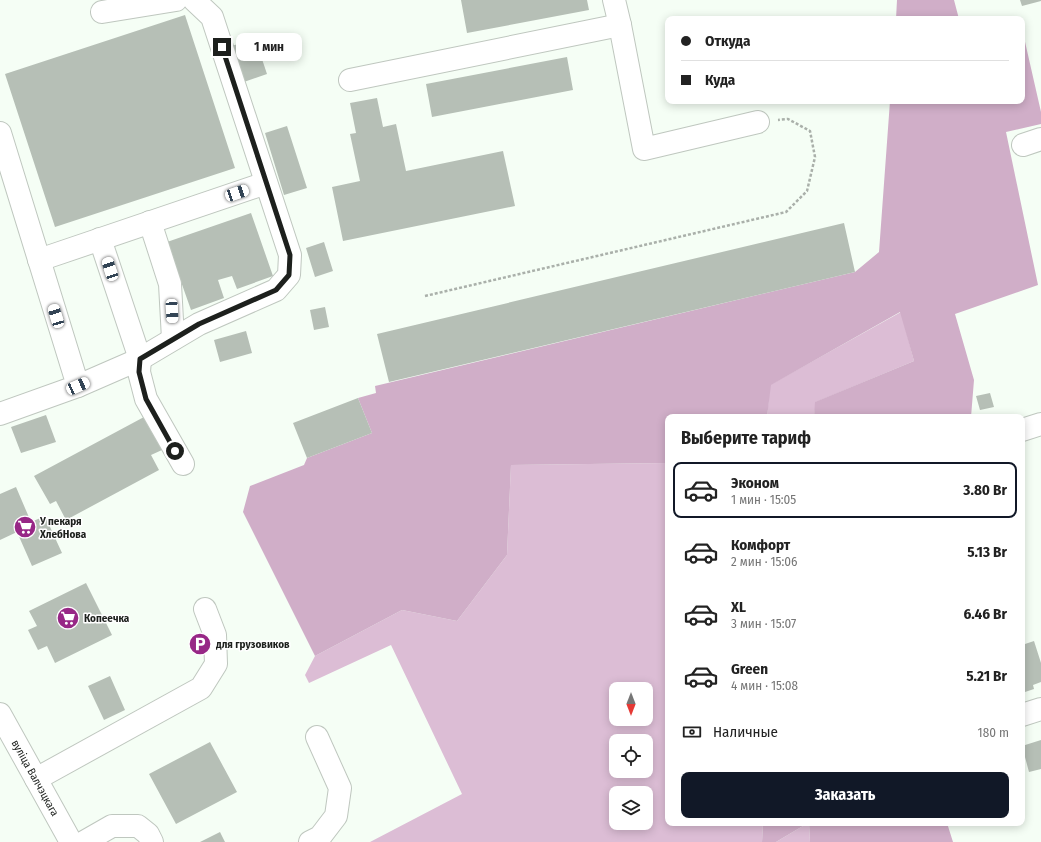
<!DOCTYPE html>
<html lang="ru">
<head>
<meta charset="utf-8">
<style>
  body { margin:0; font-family:"Fira Sans Condensed",sans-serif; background:#f2f2f2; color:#222; height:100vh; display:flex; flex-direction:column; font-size:15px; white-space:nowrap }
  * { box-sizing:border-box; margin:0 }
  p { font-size:13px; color:#767676 }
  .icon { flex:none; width:22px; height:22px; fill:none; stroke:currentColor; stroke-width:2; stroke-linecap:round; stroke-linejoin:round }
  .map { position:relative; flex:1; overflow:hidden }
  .drawer { position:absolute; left:665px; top:414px; width:360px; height:412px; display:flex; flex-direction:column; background:#fff; border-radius:8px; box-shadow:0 2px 10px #0003 }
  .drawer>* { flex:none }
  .guide { position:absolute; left:665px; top:16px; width:360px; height:88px; border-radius:8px; box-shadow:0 2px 10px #0003; display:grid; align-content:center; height:88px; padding:0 16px; background:#fff }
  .needle { width:26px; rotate:180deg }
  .controls { position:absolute; left:609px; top:682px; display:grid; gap:8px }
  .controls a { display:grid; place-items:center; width:44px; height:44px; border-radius:8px; background:#fff; box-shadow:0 2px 10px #0003; font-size:20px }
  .end { position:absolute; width:18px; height:18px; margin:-9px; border:5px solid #1d201d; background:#fff; box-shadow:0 0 0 2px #fff }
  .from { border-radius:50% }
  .bubble { position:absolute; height:28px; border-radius:8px; background:#fff; box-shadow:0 2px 10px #0003; font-size:13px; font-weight:700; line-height:28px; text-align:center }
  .car { position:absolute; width:12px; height:24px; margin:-12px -6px; border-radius:5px; box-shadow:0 0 3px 1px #0007; background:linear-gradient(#fff 24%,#345 0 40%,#fff 0 76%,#345 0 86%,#fff 0) }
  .guide b { display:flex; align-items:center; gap:14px; height:38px; font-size:15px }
  .guide b+b { border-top:1px solid #e0e0e0 }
  .guide i { width:10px; height:10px; background:#222 }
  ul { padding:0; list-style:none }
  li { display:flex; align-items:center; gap:12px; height:56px; margin:0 8px 6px; padding:0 8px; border:2px solid transparent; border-radius:8px }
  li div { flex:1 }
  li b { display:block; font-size:15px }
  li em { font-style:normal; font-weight:700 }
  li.current { border-color:#111827 }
  li>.icon { width:36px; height:36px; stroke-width:1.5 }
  h2 { padding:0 16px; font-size:18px; line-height:48px }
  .pay { display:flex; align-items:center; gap:10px; height:44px; padding:0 16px; font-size:15px }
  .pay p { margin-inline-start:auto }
  .primary-button { display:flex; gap:8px; margin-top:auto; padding:8px 16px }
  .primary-button a { flex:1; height:46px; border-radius:8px; background:#111827; color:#fff; font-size:16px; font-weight:700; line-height:46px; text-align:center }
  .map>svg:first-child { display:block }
</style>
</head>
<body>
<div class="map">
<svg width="1041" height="842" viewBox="0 0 1041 842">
  <rect width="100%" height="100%" fill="#f5fef5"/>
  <path fill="#dcbdd5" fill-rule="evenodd" d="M901,312L914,361L816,402L814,417H767L770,385Z
    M668,463V823H763L762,842H370L462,794L391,645L309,683L305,675L315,656L402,610L457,621L507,555L511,465ZM616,689H646V719H616ZM616,741H646V771H616ZM616,793H646V823H616Z
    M808,823H809L810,842H776Z"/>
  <path fill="#d0aec8" d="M897,0H954L959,19H896Z
    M1022,33H1023L1041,112V124L1006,132L1038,285L955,314L974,380L971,417H814L815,402L914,361L900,312L771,385L767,417H668V463L511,465L507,555L457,621L402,610L315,656L243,512L250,486L304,465L307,458L372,433L358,398L376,393L375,386L855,272L879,252L890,101H1022Z
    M763,823H808L776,842H762Z
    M809,823H947L953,842H810Z"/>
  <path fill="#b6bfb6" d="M461,0H587L589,10L467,33Z
    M1020,0H1041V1L1022,6Z
    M185,15L235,168L55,227L5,74Z
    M255,38L267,74L241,83L229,47Z
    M567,57L573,90L432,117L426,84Z
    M377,98L383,127L396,124L406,171L503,151L515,206L343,241L332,187L360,181L350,134L356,133L350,103Z
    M287,126L307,188L284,195L265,133Z
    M251,213L273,276L237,289L232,276L218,280L224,298L191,310L167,242Z
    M844,223L855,272L389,382L377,334Z
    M324,242L333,271L315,277L306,248Z
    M325,307L329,327L314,330L310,310Z
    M246,331L252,353L220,362L214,340Z
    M990,393L994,407L980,410L976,396Z
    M358,398L372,433L307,458L293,423Z
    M46,415L56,442L21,453L11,427Z
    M144,417L162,450L151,455L159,470L66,520L56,501L50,504L34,476Z
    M16,487L31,522L45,516L62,553L32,566L17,532L0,540V494Z
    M86,583L112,635L55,663L47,646L38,650L28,630L37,626L29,611Z
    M1034,641L1041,663V682L1033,685L1034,689L1022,693V645Z
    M110,676L125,710L104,720L88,686Z
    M1041,740V769L1029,772L1022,746Z
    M210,742L237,792L176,824L149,774Z
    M220,832L225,842H200Z"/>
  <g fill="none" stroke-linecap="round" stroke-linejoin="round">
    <g stroke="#bfc7bf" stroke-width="24">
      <g id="minor">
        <path d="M614,0L620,25L644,149L758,122"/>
        <path d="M102,12L176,0"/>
        <path d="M350,80L620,25"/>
        <path d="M0,133L78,386L0,414"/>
        <path d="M1023,145L1041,139"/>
        <path d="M150,222L170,284L173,339"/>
        <path d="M100,239L140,359L139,372L146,399L183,464"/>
        <path d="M39,260L266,183"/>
        <path d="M78,386L140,359L199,324L276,290L289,275L290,255L212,17L194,0"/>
        <path d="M1022,430L1041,424"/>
        <path id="s1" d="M0,714L71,842"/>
        <path d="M1022,715L1041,709"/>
        <path d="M36,779L201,688L216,664L215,635L205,609"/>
        <path d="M84,842L112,826H138L148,834L152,842"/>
        <path d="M310,842L320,837L336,816L340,788L317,737"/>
      </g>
    </g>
    <path stroke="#aab0aa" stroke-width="2.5" stroke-dasharray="3 2" stroke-linecap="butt" d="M425,296L786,212L807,191L815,157L810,131L788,119L778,120"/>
    <use href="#minor" stroke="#fff" stroke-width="22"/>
  </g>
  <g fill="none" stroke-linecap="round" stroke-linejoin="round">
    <path stroke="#1d201d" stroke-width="5" d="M175,451L146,399L139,372L140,359L199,324L276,290L289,275L290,255L222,47"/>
  </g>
  <defs>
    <g id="supermarket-disc" transform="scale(1.15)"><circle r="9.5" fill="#972786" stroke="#fff"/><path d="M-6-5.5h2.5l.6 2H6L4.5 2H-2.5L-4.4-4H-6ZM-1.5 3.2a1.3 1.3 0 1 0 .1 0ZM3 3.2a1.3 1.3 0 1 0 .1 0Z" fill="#fff"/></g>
    <g id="parking-disc" transform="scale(1.15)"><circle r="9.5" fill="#972786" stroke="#fff"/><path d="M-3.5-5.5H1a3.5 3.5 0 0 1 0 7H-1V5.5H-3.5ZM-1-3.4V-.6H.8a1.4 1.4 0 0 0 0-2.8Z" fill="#fff"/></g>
  </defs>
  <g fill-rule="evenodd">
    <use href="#supermarket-disc" x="25" y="527"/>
    <use href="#supermarket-disc" x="68" y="618"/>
    <use href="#parking-disc" x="200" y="644"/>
  </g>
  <g text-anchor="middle" stroke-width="3" stroke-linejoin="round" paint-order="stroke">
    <g font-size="11" font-weight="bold" fill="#1d201d" stroke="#fff" text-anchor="start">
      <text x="40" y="525">У пекаря<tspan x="40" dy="13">ХлебНова</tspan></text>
      <text x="84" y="622">Копеечка</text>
      <text x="216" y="648">для грузовиков</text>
    </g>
    <g font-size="11" fill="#1d201d" stroke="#fff">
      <text dy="4" stroke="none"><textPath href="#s1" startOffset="73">вуліца Валчэцкага</textPath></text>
    </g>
  </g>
</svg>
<div class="controls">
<a><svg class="needle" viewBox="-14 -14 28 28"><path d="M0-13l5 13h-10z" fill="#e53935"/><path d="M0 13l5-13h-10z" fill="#767676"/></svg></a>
<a><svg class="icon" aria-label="locate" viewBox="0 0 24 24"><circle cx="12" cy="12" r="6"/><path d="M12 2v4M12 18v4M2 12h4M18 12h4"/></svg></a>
<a><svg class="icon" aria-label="layers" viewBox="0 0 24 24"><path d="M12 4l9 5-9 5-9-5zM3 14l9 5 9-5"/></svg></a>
</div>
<i class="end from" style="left:175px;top:451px"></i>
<i class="end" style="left:222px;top:47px"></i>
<div class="bubble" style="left:236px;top:33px;width:66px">1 мин</div>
<i class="car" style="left:237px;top:193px;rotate:71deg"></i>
<i class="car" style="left:110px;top:269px;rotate:342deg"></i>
<i class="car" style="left:172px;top:311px;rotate:177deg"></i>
<i class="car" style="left:56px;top:316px;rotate:343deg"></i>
<i class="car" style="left:78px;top:386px;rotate:66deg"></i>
<div class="guide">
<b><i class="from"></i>Откуда</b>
<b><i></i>Куда</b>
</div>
<section class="drawer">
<h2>Выберите тариф</h2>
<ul>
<li class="current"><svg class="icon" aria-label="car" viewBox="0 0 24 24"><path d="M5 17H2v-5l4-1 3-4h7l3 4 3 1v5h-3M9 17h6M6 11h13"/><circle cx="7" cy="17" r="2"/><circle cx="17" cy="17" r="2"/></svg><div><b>Эконом</b><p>1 мин · 15:05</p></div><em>3.80 Br</em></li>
<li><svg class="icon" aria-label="car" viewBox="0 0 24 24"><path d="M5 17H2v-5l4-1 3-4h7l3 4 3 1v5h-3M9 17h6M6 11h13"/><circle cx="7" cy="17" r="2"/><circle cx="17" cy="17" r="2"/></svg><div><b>Комфорт</b><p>2 мин · 15:06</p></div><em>5.13 Br</em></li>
<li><svg class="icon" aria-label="car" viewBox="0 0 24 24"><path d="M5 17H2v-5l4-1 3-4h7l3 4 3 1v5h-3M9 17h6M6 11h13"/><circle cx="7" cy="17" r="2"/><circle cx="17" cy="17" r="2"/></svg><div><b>XL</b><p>3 мин · 15:07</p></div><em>6.46 Br</em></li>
<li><svg class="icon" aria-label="car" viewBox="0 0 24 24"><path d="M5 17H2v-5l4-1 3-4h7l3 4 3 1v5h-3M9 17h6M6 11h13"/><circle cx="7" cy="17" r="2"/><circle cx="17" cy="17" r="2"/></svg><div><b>Green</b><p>4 мин · 15:08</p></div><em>5.21 Br</em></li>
</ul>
<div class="pay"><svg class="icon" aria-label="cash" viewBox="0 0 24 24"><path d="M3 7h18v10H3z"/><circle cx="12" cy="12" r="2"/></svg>Наличные<p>180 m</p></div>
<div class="primary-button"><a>Заказать</a></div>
</section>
</div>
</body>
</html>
